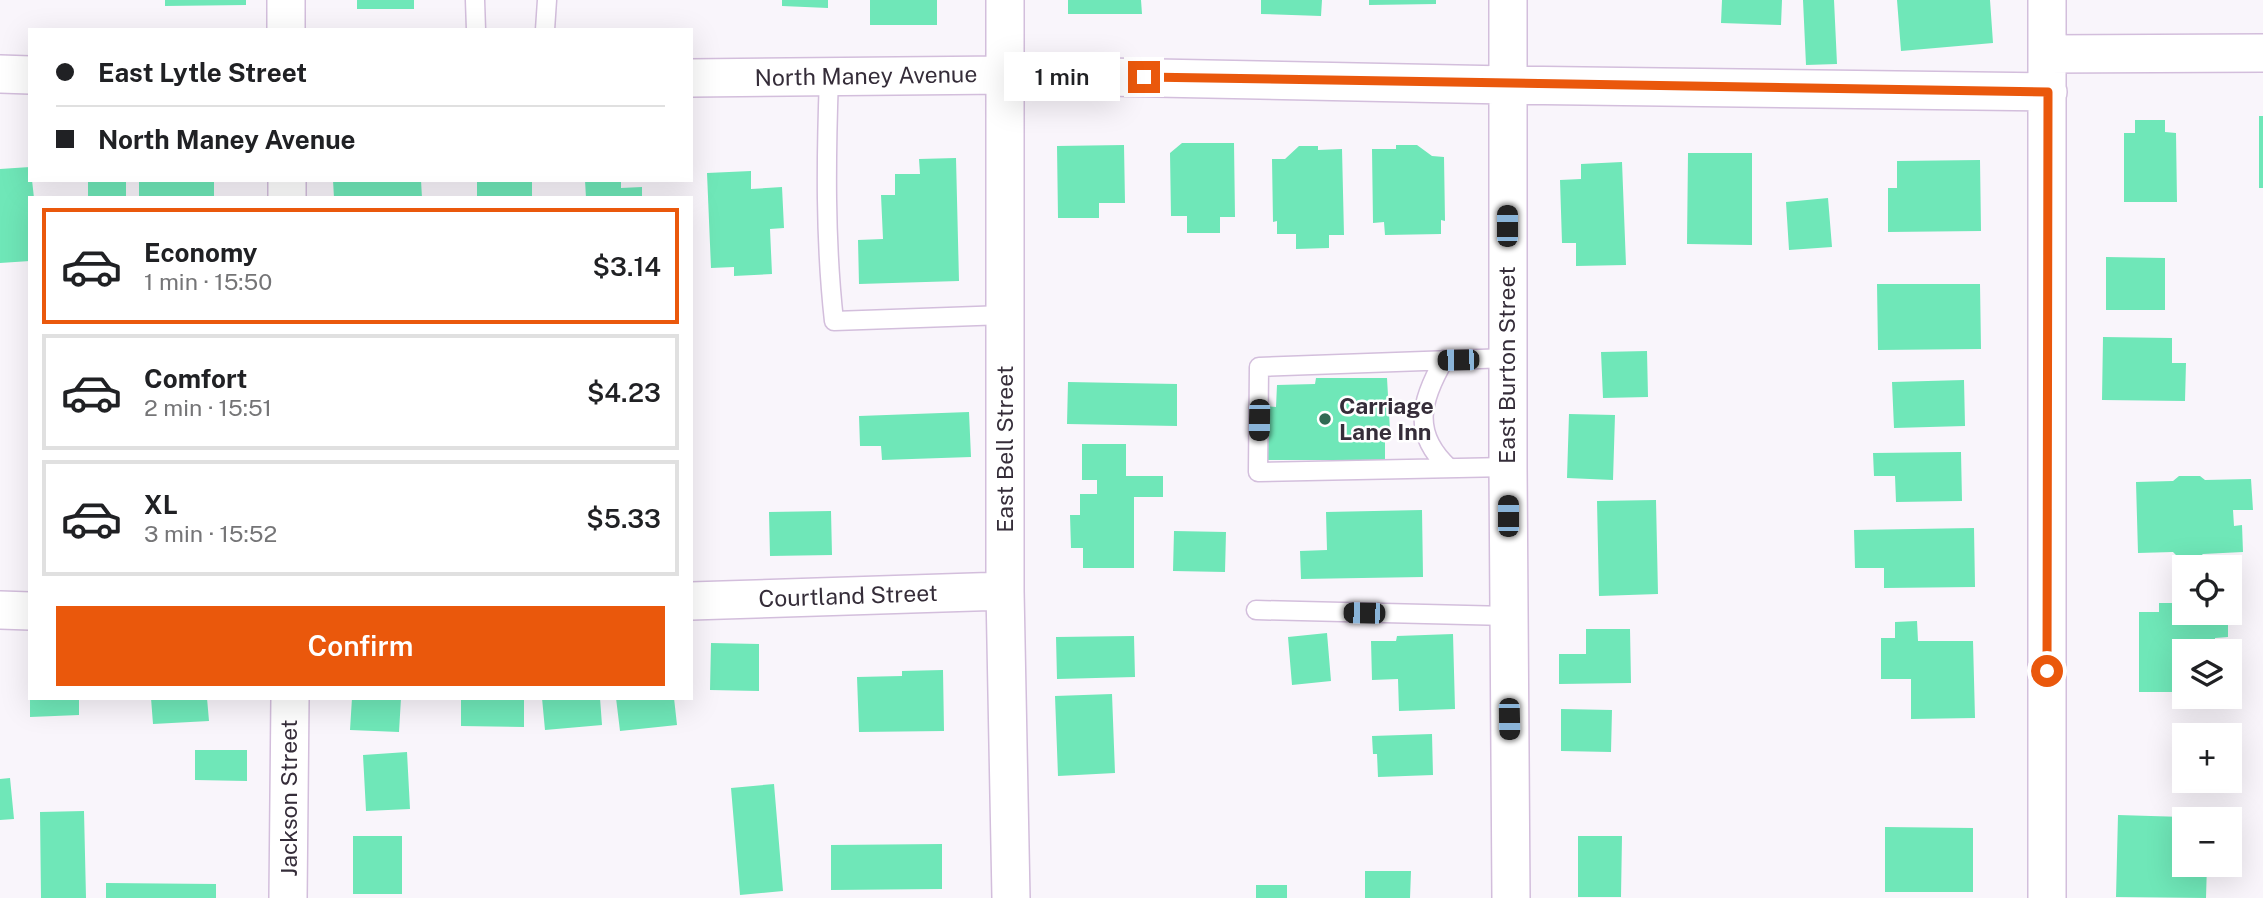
<!DOCTYPE html>
<html lang="en">
<head>
<meta charset="utf-8">
<style>
  body { margin:0; font-family:"Public Sans",sans-serif; background:#f6f6f6; color:#202124; height:100vh; display:flex; flex-direction:column; font-size:26px; white-space:nowrap }
  * { box-sizing:border-box; margin:0 }
  p { font-size:23px; color:#757577 }
  .icon { flex:none; width:38px; height:38px; fill:none; stroke:currentColor; stroke-width:2; stroke-linecap:round; stroke-linejoin:round }
  .map { position:relative; flex:1; overflow:hidden }
  .details { position:absolute; left:28px; top:196px; width:665px; height:504px; display:flex; flex-direction:column; background:#fff; border-radius:0px; box-shadow:0 7px 28px #0002 }
  .details>* { flex:none }
  .guide { position:absolute; left:28px; top:28px; width:665px; height:154px; border-radius:0px; box-shadow:0 7px 28px #0002; display:grid; align-content:center; height:154px; padding:0 28px; background:#fff }
  .tools { position:absolute; left:2172px; top:555px; display:grid; gap:14px }
  .tools a { display:grid; place-items:center; width:70px; height:70px; border-radius:0px; background:#fff; box-shadow:0 7px 28px #0002; font-size:35px }
  .end { position:absolute; width:32px; height:32px; margin:-16px; border:9px solid #ea580c; background:#fff; box-shadow:0 0 0 4px #fff }
  .from { border-radius:50% }
  .bubble { position:absolute; height:49px; border-radius:0px; background:#fff; box-shadow:0 7px 28px #0002; font-size:23px; font-weight:600; line-height:49px; text-align:center }
  .car { position:absolute; width:21px; height:42px; margin:-21px -10px; border-radius:9px; box-shadow:0 0 5px 2px #0007; background:linear-gradient(#222 24%,#8ab4d8 0 40%,#222 0 76%,#8ab4d8 0 86%,#222 0) }
  .guide b { display:flex; align-items:center; gap:24px; height:66px; font-size:26px }
  .guide b+b { border-top:2px solid #e0e0e0 }
  .guide i { width:18px; height:18px; background:#202124 }
  ul { padding:12px 0 0; list-style:none }
  li { display:flex; align-items:center; gap:21px; height:116px; margin:0 14px 10px; padding:0 14px; border:4px solid #e0e0e0; border-radius:0px }
  li div { flex:1 }
  li b { display:block; font-size:26px }
  li em { font-style:normal; font-weight:600 }
  li.on { border-color:#ea580c }
  li>.icon { width:63px; height:63px; stroke-width:1.5 }
  .button { display:flex; gap:14px; margin-top:auto; padding:14px 28px }
  .button a { flex:1; height:80px; border-radius:0px; background:#ea580c; color:#fff; font-size:28px; font-weight:600; line-height:80px; text-align:center }
  .map>svg:first-child { display:block }
</style>
</head>
<body>
<div class="map">
<svg width="2263" height="898" viewBox="0 0 2263 898">
  <rect width="100%" height="100%" fill="#f9f5fb"/>
  <path fill="#6fe7b8" d="M165,0H246V5L165,6Z
    M357,0H414V9H357Z
    M782,0H828V8L782,6Z
    M870,0H937V25H870Z
    M1068,0H1141L1142,14H1068Z
    M1261,0H1322L1321,16L1261,14Z
    M1369,0H1436V4L1369,5Z
    M1722,0H1782L1781,25L1721,23Z
    M1803,0H1834L1837,64L1806,65Z
    M1897,0H1990L1993,43L1901,51Z
    M2259,116H2263V188H2259Z
    M2135,120H2165V132L2176,133L2177,202H2124V133H2135Z
    M1182,143H1234L1235,217H1220V233H1187V216H1171L1170,153Z
    M1124,145L1125,203H1099V218H1058L1057,146Z
    M1396,145H1417L1432,156L1444,157L1445,221L1441,220V234L1385,235L1384,222L1373,223L1372,149H1396Z
    M1299,146H1318V150L1342,149L1344,235H1329V248L1296,249V234H1277V221L1273,222L1272,159H1285Z
    M1688,153H1752V245L1687,244Z
    M956,158L959,281L859,284L858,240L883,239L881,195H895V174H920L919,159Z
    M1980,160L1981,231L1888,232V188H1897V161Z
    M1622,162L1626,265L1576,266V243H1562L1560,180L1581,179V164Z
    M30,167V180H32L34,198H30V261L0,263V169Z
    M751,171V189L782,187L784,228L770,229L772,274L734,276V267L711,268L707,173Z
    M88,180H126V198H88Z
    M139,180H214V198H139Z
    M333,180H421L422,198H334Z
    M477,180H532V198H477Z
    M585,180H621V188L642,187V198H586Z
    M1828,198L1832,247L1789,250L1786,202Z
    M2106,257L2165,258V310H2106Z
    M1877,284H1980L1981,349L1878,350Z
    M2103,337L2172,338V363H2186L2185,401L2102,400Z
    M1647,351L1648,397L1603,398L1601,352Z
    M1316,378H1387L1390,431H1385V460H1261V406L1276,407L1277,385L1315,384Z
    M1964,380L1965,426L1894,428L1892,382Z
    M1068,382L1177,384V426L1067,424Z
    M969,412L971,457L882,460L881,446H860L859,416Z
    M1569,414L1615,415L1613,480L1567,478Z
    M1082,444H1126V476H1163V497H1134V568H1083V548H1071L1070,515H1080V494H1097V480H1082Z
    M1961,452L1962,501L1896,502L1895,476H1874L1873,453Z
    M2179,476H2200L2205,480L2251,479L2253,510H2233L2234,526L2242,525L2243,552L2203,554L2198,558H2179L2173,552L2138,553L2136,482L2173,481Z
    M1656,500L1658,594L1599,596L1597,501Z
    M1422,510L1423,577L1301,579L1300,551L1327,550L1326,512Z
    M831,511L832,555L770,556L769,512Z
    M1974,528L1975,587L1884,588V568H1855L1854,530Z
    M1174,531L1226,532L1225,572L1173,571Z
    M2159,603H2184V612L2228,613V637L2215,638V651H2184V692H2139V612H2159Z
    M1917,621L1918,641H1973L1975,718L1911,719V679H1881V638H1895V622Z
    M1586,629H1630L1631,683L1559,684V654H1586Z
    M1327,633L1331,681L1292,685L1288,637Z
    M1453,634L1455,709L1399,711L1398,679L1372,680L1371,641H1396L1397,636Z
    M1134,636L1135,677L1057,679L1056,637Z
    M711,643L759,644V691L710,690Z
    M943,670L944,731L859,732L857,677L902,676V671Z
    M1112,694L1115,773L1058,776L1055,696Z
    M30,698H79V715L30,717Z
    M151,698H207L209,721L153,724Z
    M352,698H401L399,732L350,730Z
    M461,698H524V727L461,726Z
    M542,698H600L602,725L545,730Z
    M616,698H674L677,725L620,731Z
    M1561,709L1612,710L1611,752L1561,751Z
    M1432,734L1433,775L1378,777L1377,754H1373L1372,736Z
    M195,750H247V781L195,780Z
    M407,752L410,809L366,811L363,755Z
    M10,778L14,819L0,820V779Z
    M774,784L783,891L740,895L731,788Z
    M84,811L86,898H41L40,812Z
    M2118,815L2184,817V864H2207L2206,898L2116,897Z
    M1885,827L1973,828V892H1885Z
    M353,836H402V894H353Z
    M1578,836H1622L1621,897H1578Z
    M942,844V889L831,890V845Z
    M1365,871H1411L1410,898H1365Z
    M106,883L216,884V898H106Z
    M1256,885H1287V898H1256Z"/>
  <g fill="none" stroke-linecap="round" stroke-linejoin="round">
    <g stroke="#d3bedc" stroke-width="21">
      <path id="service" d="M475,0L476,30
        M545,30L547,0
        M829,77C826,159 825,240 834,321L1005,315
        M1508,358L1259,367L1258,472L1508,467
        M1444,360C1421,400 1411,433 1449,468
        M1256,610L1508,616"/>
    </g>
    <g stroke="#d3bedc" stroke-width="40">
      <path id="minor" d="M1005,0V591L1011,898
        M1508,0V467L1511,898
        M2047,0V898
        M286,30V0
        M2047,54L2263,53
        M0,74L30,75
        M691,78L1005,75L1507,85L2048,92
        M287,180V198
        M691,601L1005,591
        M0,610L30,611
        M288,898L290,698"/>
    </g>
    <use href="#service" stroke="#fff" stroke-width="18"/>
    <use href="#minor" stroke="#fff" stroke-width="37"/>
  </g>
  <g fill="none" stroke-linecap="round" stroke-linejoin="round">
    <path stroke="#ea580c" stroke-width="9" d="M1144,77L2048,92L2047,671"/>
  </g>
  <circle fill="#306a53" stroke="#fff" stroke-width="2.5" cx="1325" cy="419" r="7"/>
  <g text-anchor="middle" stroke-width="5" stroke-linejoin="round" paint-order="stroke">
    <g font-size="23" fill="#352d39" stroke="#fff">
      <text transform="translate(866 76) rotate(-1)" y="8">North Maney Avenue</text>
      <text transform="translate(1507 365) rotate(-90)" y="8">East Burton Street</text>
      <text transform="translate(1005 449) rotate(-90)" y="8">East Bell Street</text>
      <text transform="translate(848 596) rotate(-2)" y="8">Courtland Street</text>
      <text transform="translate(289 798) rotate(-90)" y="8">Jackson Street</text>
    </g>
    <g font-size="23" font-weight="bold" fill="#352d39" stroke="#fff" text-anchor="start">
      <text x="1339" y="414">Carriage<tspan x="1339" dy="26">Lane Inn</tspan></text>
    </g>
  </g>
</svg>
<div class="tools">
<a><svg class="icon" aria-label="locate" viewBox="0 0 24 24"><circle cx="12" cy="12" r="6"/><path d="M12 2v4M12 18v4M2 12h4M18 12h4"/></svg></a>
<a><svg class="icon" aria-label="layers" viewBox="0 0 24 24"><path d="M12 4l9 5-9 5-9-5zM3 14l9 5 9-5"/></svg></a>
<a>+</a>
<a>−</a>
</div>
<i class="end from" style="left:2047px;top:671px"></i>
<i class="end" style="left:1144px;top:77px"></i>
<div class="bubble" style="left:1004px;top:52px;width:116px">1 min</div>
<i class="car" style="left:1507px;top:226px;rotate:0deg"></i>
<i class="car" style="left:1458px;top:360px;rotate:269deg"></i>
<i class="car" style="left:1259px;top:420px;rotate:181deg"></i>
<i class="car" style="left:1508px;top:516px;rotate:0deg"></i>
<i class="car" style="left:1364px;top:613px;rotate:271deg"></i>
<i class="car" style="left:1509px;top:719px;rotate:179deg"></i>
<div class="guide">
<b><i class="from"></i>East Lytle Street</b>
<b><i></i>North Maney Avenue</b>
</div>
<section class="details">
<ul>
<li class="on"><svg class="icon" aria-label="car" viewBox="0 0 24 24"><path d="M5 17H2v-5l4-1 3-4h7l3 4 3 1v5h-3M9 17h6M6 11h13"/><circle cx="7" cy="17" r="2"/><circle cx="17" cy="17" r="2"/></svg><div><b>Economy</b><p>1 min · 15:50</p></div><em>$3.14</em></li>
<li><svg class="icon" aria-label="car" viewBox="0 0 24 24"><path d="M5 17H2v-5l4-1 3-4h7l3 4 3 1v5h-3M9 17h6M6 11h13"/><circle cx="7" cy="17" r="2"/><circle cx="17" cy="17" r="2"/></svg><div><b>Comfort</b><p>2 min · 15:51</p></div><em>$4.23</em></li>
<li><svg class="icon" aria-label="car" viewBox="0 0 24 24"><path d="M5 17H2v-5l4-1 3-4h7l3 4 3 1v5h-3M9 17h6M6 11h13"/><circle cx="7" cy="17" r="2"/><circle cx="17" cy="17" r="2"/></svg><div><b>XL</b><p>3 min · 15:52</p></div><em>$5.33</em></li>
</ul>
<div class="button"><a>Confirm</a></div>
</section>
</div>
</body>
</html>
